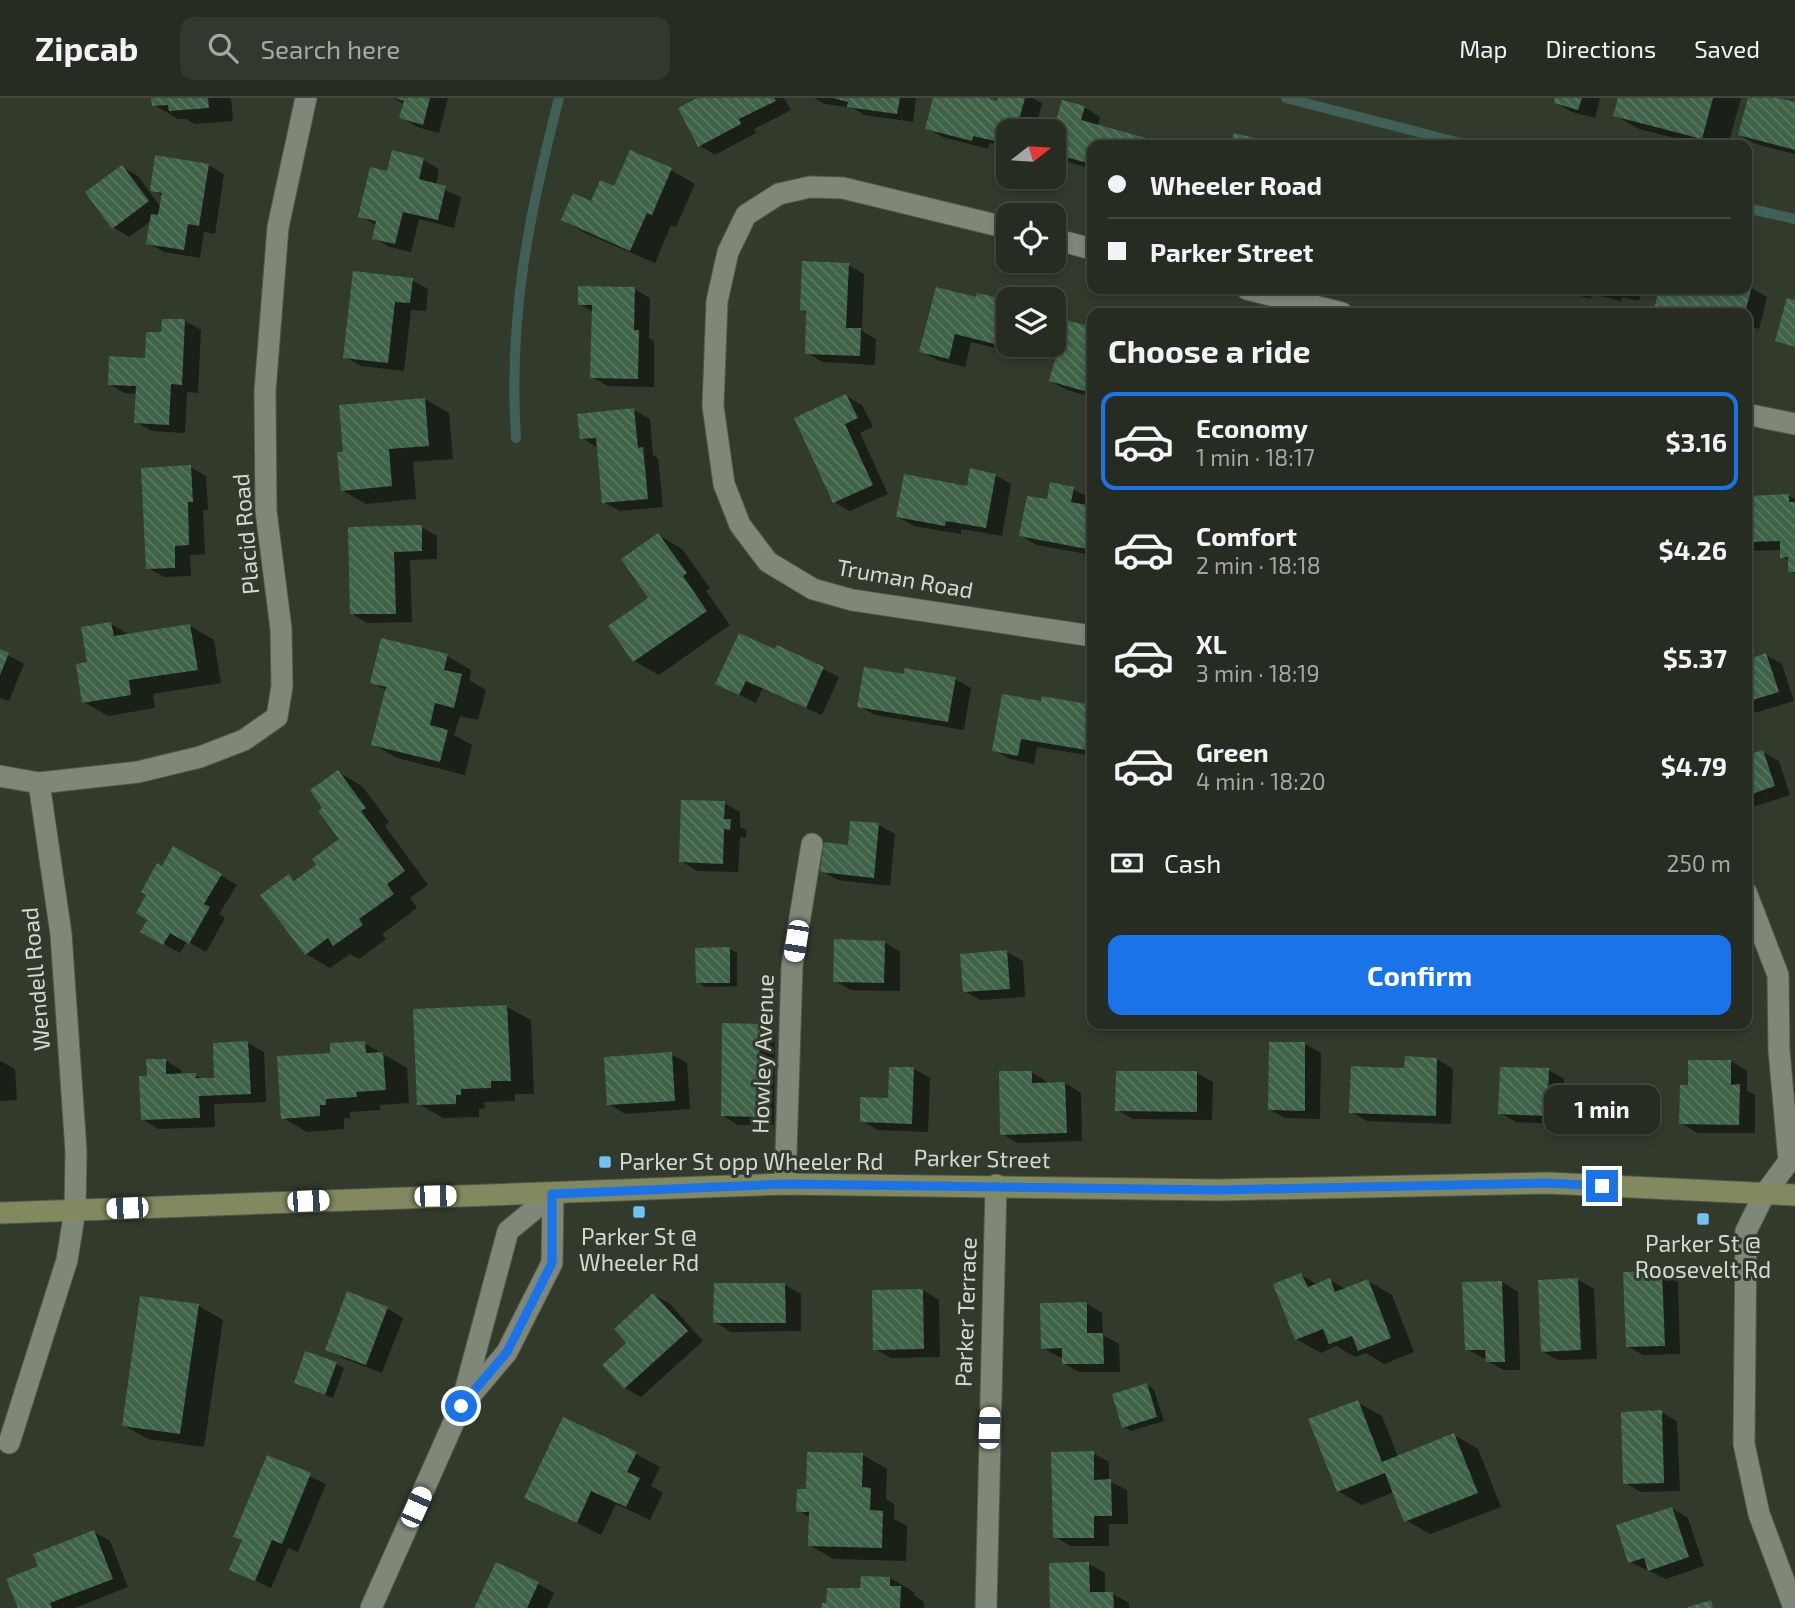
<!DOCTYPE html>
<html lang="en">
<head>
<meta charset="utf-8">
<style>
  body { margin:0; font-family:"Exo 2",sans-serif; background:#32382e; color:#f1f3f6; height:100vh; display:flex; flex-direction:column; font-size:26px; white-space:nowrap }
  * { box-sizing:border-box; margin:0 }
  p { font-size:23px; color:#a4a7a5 }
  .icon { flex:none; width:38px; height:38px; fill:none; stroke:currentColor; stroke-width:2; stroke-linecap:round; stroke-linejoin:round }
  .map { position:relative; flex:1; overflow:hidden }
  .drawer { position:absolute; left:1087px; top:210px; width:665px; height:721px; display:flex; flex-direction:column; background:#262c21; border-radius:14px; box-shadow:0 4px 10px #0003,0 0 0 2px #42483f }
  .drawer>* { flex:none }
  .hud { position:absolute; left:1087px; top:42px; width:665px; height:154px; border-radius:14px; box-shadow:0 4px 10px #0003,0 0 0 2px #42483f; display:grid; align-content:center; height:154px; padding:0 21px; background:#262c21 }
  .needle { width:46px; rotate:73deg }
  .tools { position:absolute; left:996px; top:21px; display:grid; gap:14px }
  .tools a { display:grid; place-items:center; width:70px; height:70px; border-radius:14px; background:#262c21; box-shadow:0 4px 10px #0003,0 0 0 2px #42483f; font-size:35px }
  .end { position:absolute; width:32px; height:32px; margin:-16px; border:9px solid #1a73e8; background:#fff; box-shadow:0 0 0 4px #fff }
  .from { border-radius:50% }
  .bubble { position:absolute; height:49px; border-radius:14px; background:#262c21; box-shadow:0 4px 10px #0003,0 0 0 2px #42483f; font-size:23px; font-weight:700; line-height:49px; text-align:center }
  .car { position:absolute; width:21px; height:42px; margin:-21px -10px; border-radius:9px; box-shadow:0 0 5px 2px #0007; background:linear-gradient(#fff 24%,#345 0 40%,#fff 0 76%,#345 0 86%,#fff 0) }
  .hud b { display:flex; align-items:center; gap:24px; height:66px; font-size:26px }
  .hud b+b { border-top:2px solid #42483f }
  .hud i { width:18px; height:18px; background:#f1f3f6 }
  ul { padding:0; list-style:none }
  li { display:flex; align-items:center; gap:21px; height:98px; margin:0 14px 10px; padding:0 7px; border:4px solid transparent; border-radius:14px }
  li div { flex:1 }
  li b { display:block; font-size:26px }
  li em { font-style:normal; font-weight:700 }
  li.current { border-color:#1a73e8 }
  li>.icon { width:63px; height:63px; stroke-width:1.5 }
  h2 { padding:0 21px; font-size:32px; line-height:84px }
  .pay { display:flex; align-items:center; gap:18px; height:77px; padding:0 21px; font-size:26px }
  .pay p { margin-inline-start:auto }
  .primary-button { display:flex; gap:14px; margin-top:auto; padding:14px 21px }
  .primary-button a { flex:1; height:80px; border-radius:14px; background:#1a73e8; color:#fff; font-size:28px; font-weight:700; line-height:80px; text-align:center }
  header { display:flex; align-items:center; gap:42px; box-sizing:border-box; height:98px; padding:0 35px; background:#262c21; border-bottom:2px solid #42483f }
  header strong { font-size:33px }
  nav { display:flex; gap:38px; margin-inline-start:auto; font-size:24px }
  .search { width:490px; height:63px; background:#32382e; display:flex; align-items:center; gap:18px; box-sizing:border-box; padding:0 24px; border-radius:14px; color:#a4a7a5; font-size:26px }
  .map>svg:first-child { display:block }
</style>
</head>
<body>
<header>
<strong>Zipcab</strong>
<div class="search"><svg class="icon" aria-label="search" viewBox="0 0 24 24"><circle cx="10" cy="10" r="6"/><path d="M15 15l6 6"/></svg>Search here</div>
<nav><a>Map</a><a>Directions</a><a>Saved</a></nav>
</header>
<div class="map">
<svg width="1795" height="1510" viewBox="0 0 1795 1510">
  <defs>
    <pattern id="building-back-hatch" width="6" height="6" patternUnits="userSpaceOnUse" patternTransform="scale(1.75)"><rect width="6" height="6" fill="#3e6349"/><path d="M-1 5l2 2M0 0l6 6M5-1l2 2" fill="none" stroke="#597962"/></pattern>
  </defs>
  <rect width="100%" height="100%" fill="#323a2c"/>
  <path fill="#0007" d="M153,0H231L233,23L195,26L186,21H178L154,7Z
    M394,0H448L439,35L417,29L401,19L404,6Z
    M701,0H784L791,12L754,31L756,35L715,57L699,47Z
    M814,0H916L913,24L865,17L853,10L825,6Z
    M935,0H980L999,5L1000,0H1033L1042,5L1035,33H1008V50L989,45L988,51L943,39L927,30Z
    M1557,0H1600L1595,20L1572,14L1556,5Z
    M1619,0H1741L1728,47H1702L1639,31L1615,17Z
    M1749,0H1771L1795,6V56L1756,46L1740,37Z
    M1084,9L1100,19L1098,29L1145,41L1156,47H1092V71L1065,63L1054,56V38Z
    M631,54L671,72L695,86L676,129L671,127L655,165L587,136L563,122L615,91Z
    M423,62L439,71L436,88L461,99L454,130L419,121L411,154L390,149L374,140L376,127L360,118Z
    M208,67L224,76L215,136L204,134L200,160L164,154L148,145L152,122L129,139L113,129L122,69L138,78L161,110L163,98L152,92Z
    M848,167L864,176L862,233L876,241L875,267L823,264L807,255L808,215L801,211Z
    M412,182L428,191L426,213L411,212L404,273L361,268L345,259Z
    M1751,190L1767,199L1759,231L1747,228L1746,230V215H1663L1656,211L1661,191Z
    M634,191L650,200L649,240L654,243V289L608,288L592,279L593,214L580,206Z
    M1554,191H1642L1639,203L1622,199L1621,203L1592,196L1591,201Z
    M978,202L1008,204V247H1034L1031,259L971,244L965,269L937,262L921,253Z
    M185,223L201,232L198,295L187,294L185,335L152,333L136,324L137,296L125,295L109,286L146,262L163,236Z
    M1067,224L1092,231V299L1067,292L1051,283Z
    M846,298L862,307L873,329L860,335L888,396L850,413L834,404Z
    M425,301L449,315L453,361L413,364L416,401L366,406L342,392Z
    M634,312L650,321L653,357L658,360L663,409L620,413L603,404L598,350L582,340Z
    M190,369L206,378L208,412H203L205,456L190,457L191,478L164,479L148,470Z
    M995,377L1011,386L1002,438L961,431V436L914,428L898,419Z
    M1073,391L1089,400L1088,409L1092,410V457L1037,447L1021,438L1048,403Z
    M1789,398L1795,401V476L1790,473V463L1782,459V452L1746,453V399Z
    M421,429L437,438V461L410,462L412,524L367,525L351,515L350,430Z
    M658,437L682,451L710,490L706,493L730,527L659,577L634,563L610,529L650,500Z
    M111,526L130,537L190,528L214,542L221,585L153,596L155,610L108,618L84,604L89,566Z
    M777,549L839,579L822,617L762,591L756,605L717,586L775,553Z
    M0,553L24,566L9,603L0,600Z
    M1766,557L1782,566L1794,603L1747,617L1746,564Z
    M447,558L471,572L469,582L486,592L478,622L460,618L454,637L472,647L465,677L397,660L373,646L387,593L372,584Z
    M905,578L955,581L971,590L964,632L875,617L859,608Z
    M1043,600L1092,609V658L1037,649L1034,666L1010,661L994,652L1043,605Z
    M1763,654L1779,663L1790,697L1753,709L1746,705V659Z
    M338,674L362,688L389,724L385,728L428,787L410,800L417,810L382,836L386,841L359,861L350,856L330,870L306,856L289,778L297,783L318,767L341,742Z
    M724,705L740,714V729L746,732V740L740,739L738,774L697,773L681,763Z
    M852,724L879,727L895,736L890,788L838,782L822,773L849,749Z
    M174,751L237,787L219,816L225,820L206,854L187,843L180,855L143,834L150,821L149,796Z
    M884,844L900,854V893L851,892L835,883Z
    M729,851L737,855V888L705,889L698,884Z
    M1007,854L1023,863L1025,899L980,902L964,893Z
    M507,909L531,922L534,996H515V1003L484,1004L485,1010L479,1011V1019L443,1020L419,1006Z
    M1656,926H1677V931H1663Z
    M759,928L775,937L774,1027H738L722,1017Z
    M248,945L264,954L266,1004L214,1006L215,1029L158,1031L142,1021L148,980L165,962L181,972L182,977H195L204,982L216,981Z
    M364,945L407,970L409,1005L380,1007V1012L350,1014V1020H344V1031L307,1034L283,1020L332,956Z
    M1271,946H1305L1321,955L1320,1021L1285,1020L1269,1011Z
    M671,956L687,965L690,1011L625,1016L609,1006Z
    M1406,960L1437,961L1453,971L1451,1026L1367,1023L1351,1014L1406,971Z
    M0,963L15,971L17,1002L0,1003Z
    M1731,963L1747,973V993L1755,997V1035H1697L1681,1025L1690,989Z
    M914,971L930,980L928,1034L878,1032L862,1023L889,1002Z
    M1548,972L1564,981L1563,1026L1516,1024L1500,1015Z
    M1031,974L1047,984V986L1065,985L1081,995L1082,1043L1018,1045L1002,1036Z
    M1197,975L1213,984L1212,1022L1133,1021L1117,1012Z
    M1662,1174L1678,1184L1680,1256L1643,1257L1627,1248Z
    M1301,1177L1318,1187L1330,1182L1347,1192L1368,1183L1392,1197L1414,1254L1384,1266L1366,1255L1355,1259L1336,1248L1321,1255L1296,1241Z
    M1578,1182L1594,1191L1597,1261L1558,1262L1542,1253Z
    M1502,1184L1518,1194L1520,1272H1504L1487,1263V1260H1483L1467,1251Z
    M785,1187L801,1196V1233L731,1234L715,1224Z
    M923,1192L939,1202L940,1259L891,1260L875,1251Z
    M654,1197L670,1206L703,1243L641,1299L625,1290L628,1245Z
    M1086,1205L1102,1215L1103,1237L1119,1246L1120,1274H1079L1063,1265V1259H1059L1043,1250Z
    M199,1208L223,1222L204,1349L148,1341L123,1327Z
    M387,1210L403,1220L382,1275L343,1260L327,1251Z
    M336,1266L344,1270L333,1300L303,1289Z
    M1147,1287L1154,1292L1164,1323L1131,1333L1124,1329Z
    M1357,1304L1382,1318L1398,1359L1454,1337L1478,1351L1501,1409L1430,1436L1406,1422L1394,1394L1362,1407L1338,1393Z
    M1661,1314L1677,1323L1680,1393L1641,1394L1625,1385Z
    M1093,1355L1109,1364V1383L1127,1392L1128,1426H1109V1448H1071L1055,1439Z
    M636,1356L660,1369L651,1388L663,1395L650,1422L616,1406L601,1437L526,1399Z
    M863,1357L887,1371L886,1401L894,1406V1421L907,1428L906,1463L834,1461L809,1447L810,1420L798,1412L808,1393Z
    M268,1359L326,1386L298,1454L288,1450L271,1490L231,1471L243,1443L235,1438Z
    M1672,1410L1688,1420L1704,1468L1666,1481L1630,1464Z
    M94,1434L110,1443L128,1489L75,1510H20L40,1469Z
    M1089,1466L1105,1475V1496H1113L1129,1505V1510H1052Z
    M890,1480L914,1494V1497L924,1504V1510H823Z
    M538,1486L554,1495L547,1510H476Z"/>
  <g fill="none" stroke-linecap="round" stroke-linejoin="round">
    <path stroke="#406057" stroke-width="10" d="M1286,0L1468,47
      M1746,110L1795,121
      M516,340C508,219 529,116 559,0"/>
  </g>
  <path fill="url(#building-back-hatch)" d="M151,0H208L209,10L169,13L168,7L152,8Z
    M396,0H430L423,27L399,20L404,3Z
    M697,0H774L776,3L739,21L741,26L698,49L678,10Z
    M833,0H900L897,16L847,9L848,4Z
    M933,0H987L997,3L998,0H1025L1016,33H1008V46L973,38L972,43L925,31Z
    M1555,0H1582L1578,12L1554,5Z
    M1618,0H1713L1702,41L1613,18Z
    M1748,0H1778L1795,4V52L1738,37Z
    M1062,2L1085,8L1081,22L1146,40L1144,47H1092V72L1087,70L1088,65L1054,56L1053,33Z
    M1234,35L1278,46V47H1231Z
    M392,52L424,60L419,81L446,88L438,122L403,114L395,146L372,141L376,123L358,119L370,69L387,73Z
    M630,52L672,70L652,117L647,115L630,153L561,122L573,95L591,103L600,82L614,88Z
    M155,57L209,66L199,128L188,126L184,152L146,146L151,116L158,117L162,95L150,93Z
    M122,67L149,103L112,131L85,94Z
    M802,163L849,165L846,230H861L860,258L805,256L806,213L800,212Z
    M353,173L413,180L410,205L395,204L388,265L343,260Z
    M1746,187L1752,188L1745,215H1666L1654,212L1659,191H1746Z
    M578,188L635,189L634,232H639L638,281L590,280L592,207H578Z
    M936,189L976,199L977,195L1008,202V247H1016L1015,251L955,236L949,261L919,254Z
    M1787,200L1795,202V249L1775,243Z
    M162,221H185L182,287L171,286L169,327L134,325L136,288L108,287L109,258L145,260L146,234H161Z
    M1066,222L1092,229L1091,295L1049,283Z
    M846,296L858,320L845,326L873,387L833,405L794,320Z
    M425,300L429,348L389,351L392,388L341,393L337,354H343L339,307Z
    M634,310L638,350L643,349L648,401L602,405L596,340L580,341L577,316Z
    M191,367L193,404H188L189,447L175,448V470L146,471L141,370Z
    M970,370L996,376L986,430L946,423L945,428L896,419L904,376L967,388Z
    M1050,384L1074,389L1071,404L1092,408V452L1019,438L1027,398L1047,401Z
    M1789,396V404H1795V474H1788V459L1780,460V443L1746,444V398Z
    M422,427V453L394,454L396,516H350L348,429Z
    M658,435L687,475L683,478L707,513L633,564L608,528L648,500L621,461Z
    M111,524L114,538L190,526L198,572L129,582L131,597L82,605L76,566L87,564L81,529Z
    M739,535L774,551L777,547L824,569L806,610L746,583L739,597L715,586Z
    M381,540L448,556L444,572L462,576L454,610L435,605L430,627L448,632L440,664L371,647L386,589L370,585Z
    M0,551L9,555L0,577Z
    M1766,555L1779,594L1746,604V562Z
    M864,569L904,576V570L956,579L948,624L857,609Z
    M1002,596L1041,603L1042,598L1092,607L1086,652L1021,641L1018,658L992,653Z
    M1763,652L1775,688L1746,698V657Z
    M338,672L366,710L361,713L405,773L387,786L394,796L359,821L363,827L333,848L328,840L305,857L260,797L289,776L294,783L316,767L312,761L339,741L318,713L322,710L310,692Z
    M681,702L725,703L724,721H731L730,732L724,731L723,766L679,764Z
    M850,723L879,725L874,780L820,774L824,744L848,747Z
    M173,748L222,776L204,806L210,809L189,846L170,835L163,847L140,834L147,822L136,815L146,797L141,794L157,765L162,768Z
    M834,841L885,843L884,885L833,884Z
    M730,849V885H696L695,850Z
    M1007,852L1010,891L963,894L960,856Z
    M507,907L511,983H491V990L461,991V997H456V1006L417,1007L413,911Z
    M722,925L760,926L758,1019L721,1018Z
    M248,943L251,996L199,998L200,1020L141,1022L139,978H147L146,961H166V976L196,975V980H214L213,945Z
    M365,943L366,955L383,954L386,992L356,994L357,999L326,1001V1007H320V1018L281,1021L277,958L330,955V945Z
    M1269,944H1305V1013L1268,1012Z
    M672,954L675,1003L607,1007L604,959Z
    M1405,958L1437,960L1436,1018L1349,1015L1351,968L1404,970Z
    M1688,962H1731V987L1740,986L1739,1027L1679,1026L1680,987H1688Z
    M889,969H914L912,1026L860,1024V999L888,1000Z
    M1500,969L1549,970L1547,1018L1498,1016Z
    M999,973H1032V985L1065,984L1067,1035L1000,1037Z
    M1116,973H1197V1014L1115,1013Z
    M1662,1173L1665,1248L1626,1249L1623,1174Z
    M1301,1175L1308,1189L1330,1180L1335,1194L1368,1181L1391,1240L1358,1253L1352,1238L1329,1246L1323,1231L1295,1242L1273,1186Z
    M1578,1180L1581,1252L1541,1254L1538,1182Z
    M1502,1183L1505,1264H1486L1485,1252H1465L1462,1184Z
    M714,1185H785L786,1225H713Z
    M923,1191L924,1251L873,1252L872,1192Z
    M347,1193L388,1209L366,1267L325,1252Z
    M653,1195L688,1233L624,1291L602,1267L626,1245L614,1231Z
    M140,1198L199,1206L180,1336L122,1328Z
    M1087,1204V1235H1103L1104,1266H1062V1250L1041,1251L1040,1205Z
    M305,1253L337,1264L325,1297L294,1285Z
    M1147,1285L1157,1319L1122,1330L1112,1296Z
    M1358,1302L1382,1364L1454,1335L1478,1395L1404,1424L1385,1375L1337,1394L1308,1321Z
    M1662,1312L1664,1385L1623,1386L1621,1314Z
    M563,1319L637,1354L627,1374L640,1380L626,1409L591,1393L577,1425L524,1400Z
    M1094,1353V1382L1111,1381L1112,1418H1094V1440H1053L1051,1354Z
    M807,1354L863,1355L862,1389L871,1390L870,1412L883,1413L882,1450L808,1448L809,1414H796L797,1391H806Z
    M267,1357L311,1375L282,1446L272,1442L255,1483L229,1472L242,1442L233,1439Z
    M1672,1409L1689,1459L1648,1473L1644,1460L1628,1465L1616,1427Z
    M94,1432L113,1481L50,1505L52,1510H18L6,1481L38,1468L33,1456Z
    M496,1464L539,1484L527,1510H474Z
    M1089,1464L1090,1494H1113L1114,1510H1050L1049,1465Z
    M861,1478L890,1479V1488H901L900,1510H821L822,1505H826L827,1490H860Z
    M1711,1502L1713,1510H1688V1509Z"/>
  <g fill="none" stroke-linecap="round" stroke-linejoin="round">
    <g stroke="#52584c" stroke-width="23">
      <path id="minor" d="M1008,130L843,90L810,89L779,96L746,117L728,154L717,203L713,308L724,386L740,427L768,464L813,491L852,502L1092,538
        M1054,141L1092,151
        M1247,191L1342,215
        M1746,316L1795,326
        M0,678L39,685L61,836L76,1053L75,1112L67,1162L9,1345
        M39,685L138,674L200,659L244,642L277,619L282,588L281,531L266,413L265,293L278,129L306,0
        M1746,794L1778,877L1779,952L1789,1063L1764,1097
        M785,1086L792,868L812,746
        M465,1304L507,1254L552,1165L553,1096
        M371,1510L461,1308L508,1133L553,1096
        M986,1510L996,1087"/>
    </g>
    <g stroke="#52584c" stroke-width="23">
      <path id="tertiary" d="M1764,1097L1746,1133L1744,1346L1759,1416L1794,1510"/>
    </g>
    <g stroke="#52584c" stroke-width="23">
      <path id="secondary" d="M0,1115L785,1086L1219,1092L1548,1085L1795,1097"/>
    </g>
    <use href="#minor" stroke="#7f8878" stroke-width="21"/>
    <use href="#tertiary" stroke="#7f8878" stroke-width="21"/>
    <use href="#secondary" stroke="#83895f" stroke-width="21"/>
  </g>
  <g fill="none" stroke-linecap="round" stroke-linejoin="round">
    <path stroke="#1a73e8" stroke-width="9" d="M461,1308L507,1254L552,1165V1096L785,1086L1219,1092L1548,1085L1602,1088"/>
  </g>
  <g fill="#72c1f5" stroke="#323a2c" stroke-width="2.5">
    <rect x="598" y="1057" width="14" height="14" rx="3.5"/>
    <rect x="632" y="1107" width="14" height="14" rx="3.5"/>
    <rect x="1696" y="1114" width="14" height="14" rx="3.5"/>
  </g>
  <g text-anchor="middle" stroke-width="6" stroke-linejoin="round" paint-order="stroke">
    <g font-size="23" fill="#d3d8d0" stroke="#323a2c">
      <text transform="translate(246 436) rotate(-95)" y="8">Placid Road</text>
      <text transform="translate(905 481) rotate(10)" y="8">Truman Road</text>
      <text transform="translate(36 881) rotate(-95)" y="8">Wendell Road</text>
      <text transform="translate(763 956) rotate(-88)" y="8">Howley Avenue</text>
      <text transform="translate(982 1061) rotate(1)" y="8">Parker Street</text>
      <text transform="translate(966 1214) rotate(-88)" y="8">Parker Terrace</text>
    </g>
    <g font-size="23" fill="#d3d8d0" stroke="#323a2c">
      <text x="619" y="1072" text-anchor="start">Parker St opp Wheeler Rd</text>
      <text x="639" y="1147">Parker St @<tspan x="639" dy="26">Wheeler Rd</tspan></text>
      <text x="1703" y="1154">Parker St @<tspan x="1703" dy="26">Roosevelt Rd</tspan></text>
    </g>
  </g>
</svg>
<div class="tools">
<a><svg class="needle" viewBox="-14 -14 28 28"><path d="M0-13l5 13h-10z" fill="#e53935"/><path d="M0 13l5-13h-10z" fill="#a4a7a5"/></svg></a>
<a><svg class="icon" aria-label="locate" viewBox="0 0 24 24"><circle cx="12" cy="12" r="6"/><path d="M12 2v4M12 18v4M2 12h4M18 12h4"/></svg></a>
<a><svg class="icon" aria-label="layers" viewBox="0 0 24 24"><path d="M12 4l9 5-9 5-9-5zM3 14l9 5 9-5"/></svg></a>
</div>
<i class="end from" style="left:461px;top:1308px"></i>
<i class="end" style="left:1602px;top:1088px"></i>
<div class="bubble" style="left:1544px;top:987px;width:116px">1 min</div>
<i class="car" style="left:796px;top:843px;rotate:189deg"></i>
<i class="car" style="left:435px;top:1098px;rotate:89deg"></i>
<i class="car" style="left:308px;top:1103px;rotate:88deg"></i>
<i class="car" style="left:127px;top:1110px;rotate:268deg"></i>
<i class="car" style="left:989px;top:1330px;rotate:2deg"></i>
<i class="car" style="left:416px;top:1409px;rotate:24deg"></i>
<div class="hud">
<b><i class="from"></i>Wheeler Road</b>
<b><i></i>Parker Street</b>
</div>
<section class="drawer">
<h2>Choose a ride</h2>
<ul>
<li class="current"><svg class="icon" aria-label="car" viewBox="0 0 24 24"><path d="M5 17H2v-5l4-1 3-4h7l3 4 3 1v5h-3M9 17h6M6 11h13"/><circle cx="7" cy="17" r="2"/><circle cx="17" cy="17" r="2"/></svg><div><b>Economy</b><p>1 min · 18:17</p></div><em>$3.16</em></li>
<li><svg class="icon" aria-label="car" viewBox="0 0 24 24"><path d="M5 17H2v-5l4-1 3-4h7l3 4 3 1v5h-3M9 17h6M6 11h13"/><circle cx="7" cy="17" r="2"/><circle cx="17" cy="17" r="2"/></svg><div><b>Comfort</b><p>2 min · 18:18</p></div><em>$4.26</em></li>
<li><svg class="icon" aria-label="car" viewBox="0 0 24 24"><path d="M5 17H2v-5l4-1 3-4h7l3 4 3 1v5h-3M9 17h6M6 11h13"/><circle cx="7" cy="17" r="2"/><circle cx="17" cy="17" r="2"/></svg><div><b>XL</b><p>3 min · 18:19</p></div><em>$5.37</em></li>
<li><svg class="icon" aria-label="car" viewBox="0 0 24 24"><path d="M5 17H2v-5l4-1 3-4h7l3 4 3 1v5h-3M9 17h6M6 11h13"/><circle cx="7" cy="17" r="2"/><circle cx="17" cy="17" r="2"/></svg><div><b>Green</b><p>4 min · 18:20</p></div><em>$4.79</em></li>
</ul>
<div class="pay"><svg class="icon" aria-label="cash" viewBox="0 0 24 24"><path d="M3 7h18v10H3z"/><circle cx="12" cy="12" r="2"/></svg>Cash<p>250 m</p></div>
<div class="primary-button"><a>Confirm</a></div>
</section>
</div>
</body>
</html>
